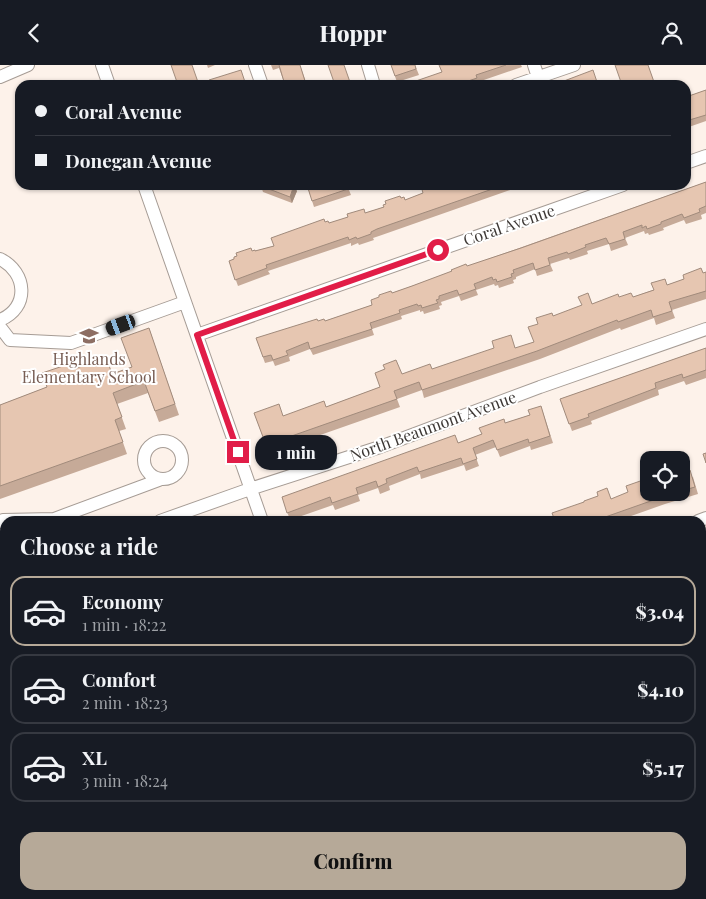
<!DOCTYPE html>
<html lang="en">
<head>
<meta charset="utf-8">
<style>
  body { margin:0; font-family:"Playfair Display",serif; background:#20242c; color:#f1f3f6; height:100vh; display:flex; flex-direction:column; font-size:19px; white-space:nowrap }
  * { box-sizing:border-box; margin:0 }
  p { font-size:16px; color:#9ea1a6 }
  .icon { flex:none; width:28px; height:28px; fill:none; stroke:currentColor; stroke-width:2; stroke-linecap:round; stroke-linejoin:round }
  .map { position:relative; flex:1; overflow:hidden }
  .panel { position:absolute; left:0px; top:451px; width:706px; height:384px; display:flex; flex-direction:column; background:#171b24; border-radius:15px 15px 0 0; box-shadow:0 1px 4px #0004 }
  .panel>* { flex:none }
  .top-card { position:absolute; left:15px; top:15px; width:676px; height:110px; border-radius:15px; box-shadow:0 1px 4px #0004; display:grid; align-content:center; height:110px; padding:0 20px; background:#171b24 }
  .tools { position:absolute; left:640px; top:386px; display:grid; gap:10px }
  .tools a { display:grid; place-items:center; width:50px; height:50px; border-radius:10px; background:#171b24; box-shadow:0 1px 4px #0004; font-size:25px }
  .end { position:absolute; width:22px; height:22px; margin:-11px; border:6px solid #e11d48; background:#fff; box-shadow:0 0 0 2px #fff }
  .from { border-radius:50% }
  .bubble { position:absolute; height:35px; border-radius:15px; background:#171b24; box-shadow:0 1px 4px #0004; font-size:16px; font-weight:800; line-height:35px; text-align:center }
  .car { position:absolute; width:15px; height:30px; margin:-15px -8px; border-radius:6px; box-shadow:0 0 4px 1px #0007; background:linear-gradient(#222 24%,#8ab4d8 0 40%,#222 0 76%,#8ab4d8 0 86%,#222 0) }
  .top-card b { display:flex; align-items:center; gap:18px; height:48px; font-size:19px }
  .top-card b+b { border-top:1px solid #363941 }
  .top-card i { width:12px; height:12px; background:#f1f3f6 }
  ul { padding:0; list-style:none }
  li { display:flex; align-items:center; gap:15px; height:70px; margin:0 10px 8px; padding:0 10px; border:2px solid #363941; border-radius:15px }
  li div { flex:1 }
  li b { display:block; font-size:19px }
  li em { font-style:normal; font-weight:800 }
  li.current { border-color:#b6a998 }
  li>.icon { width:45px; height:45px; stroke-width:1.5 }
  h2 { padding:0 20px; font-size:22px; line-height:60px }
  .cta { display:flex; gap:10px; margin-top:auto; padding:10px 20px }
  .cta a { flex:1; height:58px; border-radius:15px; background:#b6a998; color:#111; font-size:20px; font-weight:800; line-height:58px; text-align:center }
  header { display:flex; justify-content:space-between; align-items:center; height:65px; padding:0 20px; background:#171b24; font-size:22px; font-weight:800 }
  .map>svg:first-child { display:block }
</style>
</head>
<body>
<header><svg class="icon" aria-label="back" viewBox="0 0 24 24"><path d="M15 5l-7 7 7 7"/></svg>Hoppr<svg class="icon" aria-label="person" viewBox="0 0 24 24"><circle cx="12" cy="8" r="4"/><path d="M4 21q1-7 8-7t8 7"/></svg></header>
<div class="map">
<svg width="706" height="834" viewBox="0 0 706 834">
  <rect width="100%" height="100%" fill="#fdf2ea"/>
  <g fill="none" stroke-linecap="round" stroke-linejoin="round">
    <g stroke="#a69c95" stroke-width="14">
      <path id="minor" d="M102,0L109,20
        M255,0L262,20
        M368,0L374,20
        M534,0L538,12
        M0,12L28,0
        M516,20L574,0
        M686,98L706,91
        M144,120L262,456
        M0,194C27,207 30,243 0,255
        M0,262L10,275L71,278L185,237
        M197,270L623,120
        M144 395a19 19 0 1 1 38 0a19 19 0 1 1-38 0Z
        M160,456L250,424L380,382L540,322L706,264
        M698,456L706,453
        M0,457L3,455L54,454L159,415
        M0,514L5,512
        M0,543L5,558
        M701,661L706,659
        M0,703L5,701
        M701,750L706,748
        M701,804L706,802
        M100,830L101,834
        M206,830L208,834
        M391,830L393,834
        M433,830L434,834
        M169,834L181,830
        M458,834L470,830
        M612,834L624,830"/>
    </g>
    <path stroke="#9e9690" stroke-width="2" stroke-dasharray="2.5 2.5" stroke-linecap="butt" d="M701,630L706,627
      M701,632L705,642"/>
    <use href="#minor" stroke="#fff" stroke-width="12"/>
  </g>
  <path fill="#c6aa98" d="M207,0H215L208,3Z
    M271,0H300L307,20H285L279,3L273,5Z
    M391,0H415L419,10L397,17Z
    M439,0H521L522,2L478,17L479,20H414L442,7Z
    M648,0L655,20H622Z
    M706,25V56L686,63V32Z
    M706,117V148L701,150L702,154L686,159L684,155L663,163L664,165L649,170L648,168L645,169L644,166L625,173L628,180L611,186L609,179L587,186L588,189L570,195L569,193L550,199L553,206L537,211L535,204L516,212V214L513,215L514,218L499,223L498,220L495,221L494,219L476,225L478,230L461,236L459,231L441,237L442,240L439,241L440,244L424,249L423,246L420,247V245L401,251L402,254L372,264L374,270L313,290L310,284L289,292L290,296L275,301L273,296L265,298L256,273L318,256H325L372,240L392,228Z
    M307,120H347L351,130L314,142Z
    M423,120H524L379,171L373,173L374,175L359,180L358,178L351,181V178L268,206L270,209L238,221L229,196L252,186H255L274,181L325,157L329,158L365,148L384,142L401,133L405,135L423,128Z
    M261,121L297,126L292,138L263,127Z
    M706,207V234L672,245L675,253L656,260L654,253L621,265L620,263L540,294L424,333L422,325L397,334L400,342L269,388L254,348L283,351L326,342L380,322L402,309L432,304L516,283L534,277L538,259L553,251L592,239L619,232H633L667,220Z
    M149,263L179,350L159,357L148,328L117,339L126,364L119,366L127,389L0,434V340L47,322L74,304L112,309L132,302Z
    M706,283V313L686,320L684,316L658,325L659,330L591,356L592,359L572,366L560,334Z
    M541,341L553,378L531,385L530,381L500,392L496,382L475,390L479,401L466,406L464,400L421,414L420,409L389,421L390,425L380,429L378,423L358,430L360,436L335,445L333,440L290,455L282,432L458,378L482,369L505,358L530,350Z
    M681,408L693,412L698,429L665,439L617,456H555L584,437L598,431L611,434L649,428H681Z
    M701,543L704,550L706,549V623L701,624Z
    M706,664V740L701,741V666Z
    M706,761V793L701,795V763Z
    M706,810V834H635L646,830H701V811Z
    M569,830L571,834H491Z"/>
  <path fill="#a18b7c" d="M294,120L297,126L292,138L290,132Z
    M10,830H17L16,834H10Z"/>
  <path fill="#e6c6b1" stroke="#a18b7c" d="M171,0H192L199,20H178Z
    M279,0H300L305,16L294,20H285Z
    M328,0H344L351,20H335Z
    M391,0H415L416,4L395,11Z
    M439,0H506L476,10L477,13L457,20H414L413,17L442,7Z
    M615,0H648L654,17L647,20H622Z
    M241,5L246,20H211L209,15Z
    M593,5L598,20H565L564,16Z
    M706,25V50L686,56V32Z
    M706,117V141L699,144L700,147L684,153L682,149L661,157V159L647,164L646,161L642,163V160L623,167L625,174L609,179L606,173L585,180L586,182L568,189L567,187L548,193L550,200L535,205L533,198L513,205L514,208L511,209L512,212L497,217L496,214L493,215L492,212L474,219L476,224L459,230L457,225L439,231V234L436,235L438,238L422,243L421,240L418,241L417,239L399,245L400,248L370,258L372,264L310,284L308,277L286,286L288,290L273,295L271,290L263,292L256,273L317,254L318,256L324,254L325,256L372,240L371,235L379,232V230L391,226L392,228L412,221L452,206L451,205L466,199L467,201L521,183Z
    M261,120H294L290,132L261,121Z
    M307,120H347L348,124L312,136Z
    M423,120H504L377,164L371,167V169L357,174L356,172L349,175L348,172L266,200L267,203L235,215L229,196L234,194V192L237,191L236,188L251,183L252,186L255,185V186L274,181L271,173L324,154L325,157L328,156L329,158L348,152L347,149L364,144L365,148L384,142L383,140L386,139L385,136L400,131L401,133L404,132L405,135L423,128L421,121Z
    M701,203L703,208L706,207V226L669,237L672,246L653,252L651,245L618,257L617,255L537,286L422,325L419,317L394,326L397,334L266,380L254,348L279,339L283,351L324,336L326,342L380,322L375,308L385,304L383,300L396,295L402,309L430,299L432,304L494,283L492,276L511,270L515,283L534,277L528,262L538,259L536,253L552,248L553,251L582,240L578,232L588,228L592,239L618,229L619,232L631,228L633,232L654,225L651,218L665,214L667,220L684,214L683,210Z
    M149,263L175,339L155,346L144,316L113,328L122,352L115,355L123,377L0,421V340L47,322L42,308L72,298L74,304L106,292L112,309L132,302L121,273Z
    M706,283V305L683,313L682,309L655,318L656,323L588,349L589,352L569,359L560,334Z
    M541,341L550,371L529,378L528,374L497,385L493,375L473,383L477,394L463,399L461,393L419,407L417,402L386,414L387,418L378,422L376,416L356,423L358,429L332,438L330,432L287,448L282,432L455,370L458,378L482,369L479,363L504,354L505,358L530,350L528,345Z
    M706,388V398L703,389Z
    M690,405L695,422L681,426V408Z
    M646,414L648,420H649V428H677L662,432L594,456H555L552,448L584,437V436L598,431L597,427L607,423L611,434L628,427L626,421Z
    M706,485V507H705L701,496V486Z
    M701,543L704,550L706,549V610L701,611Z
    M706,664V733L701,734V666Z
    M706,761V777L704,778L706,783V786L701,788V763Z
    M0,767L5,768V830H10V834H0Z
    M706,810V828L701,830V811Z
    M501,830H569L570,831L563,834H491Z
    M646,830H700L688,834H635Z"/>
  <g fill="none" stroke-linecap="round" stroke-linejoin="round">
    <path stroke="#e11d48" stroke-width="6" d="M238,387L197,270L438,185"/>
  </g>
  <defs>
    <g id="school-bare" transform="scale(1.5)"><path d="M0-5L7-2L0 1L-7-2ZM-4 1L0 2.5L4 1V4Q0 6-4 4Z" fill="#8d6e63" stroke="#fff" stroke-width="2.5" paint-order="stroke"/></g>
  </defs>
  <g fill-rule="evenodd">
    <use href="#school-bare" x="89" y="271"/>
  </g>
  <g text-anchor="middle" stroke-width="4" stroke-linejoin="round" paint-order="stroke">
    <g font-size="16" fill="#3d3835" stroke="#fff">
      <text transform="translate(509 160) rotate(-19)" y="6">Coral Avenue</text>
      <text transform="translate(433 361) rotate(-20)" y="6">North Beaumont Avenue</text>
    </g>
    <g font-size="16" fill="#785e54" stroke="#fff">
      <text x="89" y="300">Highlands<tspan x="89" dy="18">Elementary School</tspan></text>
    </g>
  </g>
</svg>
<div class="tools">
<a><svg class="icon" aria-label="locate" viewBox="0 0 24 24"><circle cx="12" cy="12" r="6"/><path d="M12 2v4M12 18v4M2 12h4M18 12h4"/></svg></a>
</div>
<i class="end from" style="left:438px;top:185px"></i>
<i class="end" style="left:238px;top:387px"></i>
<div class="bubble" style="left:255px;top:370px;width:82px">1 min</div>
<i class="car" style="left:121px;top:260px;rotate:250deg"></i>
<div class="top-card">
<b><i class="from"></i>Coral Avenue</b>
<b><i></i>Donegan Avenue</b>
</div>
<section class="panel">
<h2>Choose a ride</h2>
<ul>
<li class="current"><svg class="icon" aria-label="car" viewBox="0 0 24 24"><path d="M5 17H2v-5l4-1 3-4h7l3 4 3 1v5h-3M9 17h6M6 11h13"/><circle cx="7" cy="17" r="2"/><circle cx="17" cy="17" r="2"/></svg><div><b>Economy</b><p>1 min · 18:22</p></div><em>$3.04</em></li>
<li><svg class="icon" aria-label="car" viewBox="0 0 24 24"><path d="M5 17H2v-5l4-1 3-4h7l3 4 3 1v5h-3M9 17h6M6 11h13"/><circle cx="7" cy="17" r="2"/><circle cx="17" cy="17" r="2"/></svg><div><b>Comfort</b><p>2 min · 18:23</p></div><em>$4.10</em></li>
<li><svg class="icon" aria-label="car" viewBox="0 0 24 24"><path d="M5 17H2v-5l4-1 3-4h7l3 4 3 1v5h-3M9 17h6M6 11h13"/><circle cx="7" cy="17" r="2"/><circle cx="17" cy="17" r="2"/></svg><div><b>XL</b><p>3 min · 18:24</p></div><em>$5.17</em></li>
</ul>
<div class="cta"><a>Confirm</a></div>
</section>
</div>
</body>
</html>
